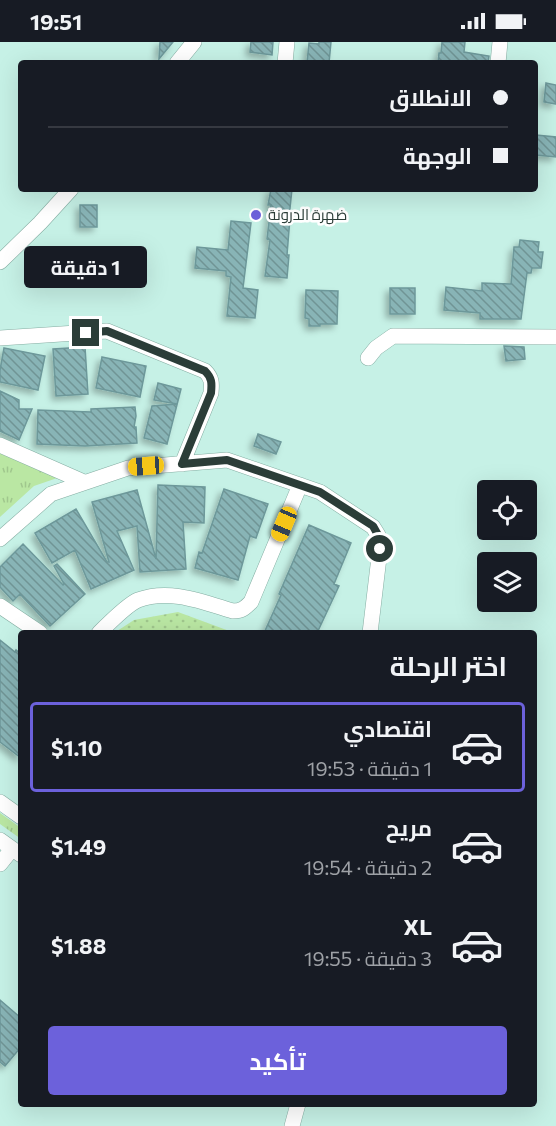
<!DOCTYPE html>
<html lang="ar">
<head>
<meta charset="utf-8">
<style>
  body { margin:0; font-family:Commissioner,Cairo,sans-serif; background:#20242c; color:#f1f3f6; direction:rtl; height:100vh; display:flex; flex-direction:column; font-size:22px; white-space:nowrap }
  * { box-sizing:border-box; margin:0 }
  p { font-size:20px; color:#9ea1a6 }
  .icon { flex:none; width:33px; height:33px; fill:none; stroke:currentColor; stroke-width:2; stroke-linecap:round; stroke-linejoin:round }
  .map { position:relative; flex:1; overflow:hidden; direction:ltr }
  .sheet { position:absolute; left:18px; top:588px; width:519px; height:477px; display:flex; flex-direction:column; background:#171b24; border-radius:6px; box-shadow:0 6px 24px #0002; direction:rtl }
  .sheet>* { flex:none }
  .guide { position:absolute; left:18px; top:18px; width:520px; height:132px; border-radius:6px; box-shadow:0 6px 24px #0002; direction:rtl; display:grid; align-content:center; height:132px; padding:0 30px; background:#171b24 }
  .controls { position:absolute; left:477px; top:438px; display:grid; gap:12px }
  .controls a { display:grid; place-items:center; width:60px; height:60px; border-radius:6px; background:#171b24; box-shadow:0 6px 24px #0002; font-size:30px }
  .end { position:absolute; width:27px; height:27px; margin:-14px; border:8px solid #2b3d38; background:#fff; box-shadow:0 0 0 3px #fff }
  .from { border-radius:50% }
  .bubble { position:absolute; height:42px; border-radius:6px; background:#171b24; box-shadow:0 6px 24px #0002; font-size:20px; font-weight:700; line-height:42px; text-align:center; direction:rtl }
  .car { position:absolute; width:18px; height:36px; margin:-18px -9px; border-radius:8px; box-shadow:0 0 4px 2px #0007; background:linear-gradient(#f5c518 24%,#345 0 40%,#f5c518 0 76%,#345 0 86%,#f5c518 0) }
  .guide b { display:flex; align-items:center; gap:21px; height:57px; font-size:22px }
  .guide b+b { border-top:2px solid #363941 }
  .guide i { width:15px; height:15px; background:#f1f3f6 }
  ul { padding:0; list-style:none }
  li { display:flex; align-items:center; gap:18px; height:90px; margin:0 12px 9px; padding:0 18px; border:3px solid transparent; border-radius:6px }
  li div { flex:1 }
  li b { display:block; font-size:22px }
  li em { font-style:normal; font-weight:700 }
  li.current { border-color:#6c61db }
  li>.icon { width:54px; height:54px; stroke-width:1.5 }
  h2 { padding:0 30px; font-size:27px; line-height:72px }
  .button { display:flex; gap:12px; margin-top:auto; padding:12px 30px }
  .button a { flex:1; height:69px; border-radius:6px; background:#6c61db; color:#fff; font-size:24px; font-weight:700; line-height:69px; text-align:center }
  .status { display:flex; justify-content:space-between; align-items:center; height:42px; padding:0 30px; background:#171b24; direction:ltr }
  .status svg { height:16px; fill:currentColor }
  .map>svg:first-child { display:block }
</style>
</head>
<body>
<div class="status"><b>19:51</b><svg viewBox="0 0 49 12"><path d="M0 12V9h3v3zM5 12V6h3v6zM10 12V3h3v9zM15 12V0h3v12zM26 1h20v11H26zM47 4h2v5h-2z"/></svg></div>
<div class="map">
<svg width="556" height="1084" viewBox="0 0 556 1084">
  <defs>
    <pattern id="grass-tufts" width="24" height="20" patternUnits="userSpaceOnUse" patternTransform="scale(1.5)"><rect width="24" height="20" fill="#bae7a3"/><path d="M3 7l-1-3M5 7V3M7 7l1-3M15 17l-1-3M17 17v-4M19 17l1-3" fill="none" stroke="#a0c78d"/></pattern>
    <pattern id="garden-dots" width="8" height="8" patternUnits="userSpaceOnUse" patternTransform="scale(1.5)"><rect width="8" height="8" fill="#bae7a3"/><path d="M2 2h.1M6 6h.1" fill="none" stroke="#a0c78d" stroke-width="1.8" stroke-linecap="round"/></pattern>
    <pattern id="building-back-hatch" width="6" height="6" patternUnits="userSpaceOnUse" patternTransform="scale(1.5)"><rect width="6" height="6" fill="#88b4b6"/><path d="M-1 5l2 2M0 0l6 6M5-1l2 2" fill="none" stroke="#6f9495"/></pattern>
    <filter id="shadow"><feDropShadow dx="-4" dy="4" stdDeviation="3" flood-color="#0004"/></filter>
  </defs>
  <rect width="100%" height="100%" fill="#c6f1e6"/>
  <path fill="url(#grass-tufts)" d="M0,408L63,434L34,444L0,475Z
    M0,771L21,786V797L0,782Z"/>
  <path fill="url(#garden-dots)" d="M178,570L232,590L114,591L134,578Z"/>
  <path fill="url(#building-back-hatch)" stroke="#6d989a" stroke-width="1.5" filter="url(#shadow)" d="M160,0H173L159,17Z
    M251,0H273L272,13L250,10Z
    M319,0H331L329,21H307L309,1L319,2Z
    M442,0H465L464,10L489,14L488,21H438L439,11H441Z
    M546,41L556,43V62L544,60Z
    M536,93L556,95V115L536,113Z
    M271,147H292L289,176H290L287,213H289L287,236L265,234L270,198L267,197L271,163H268Z
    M80,163H97V185H80Z
    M231,179L251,181L243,246L258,248L255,276L227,274L231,235L226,234V229L195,226L197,205L228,208Z
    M520,198L539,200L538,210H543L541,226H532L531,231H527L521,277H480V271L444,268L446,245L482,249V241L511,242L514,205H519Z
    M390,246H415V272H390Z
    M306,248L338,249L337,282H320V284H309V277L305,276Z
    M504,304L524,305L525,317L506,319Z
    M85,305L88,352L56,354L53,307Z
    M4,306L45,314L38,348L0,340V328Z
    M102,315L146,324L140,355L96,346Z
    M158,341L181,347L167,402L144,396L152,364L177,362L154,358Z
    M0,349L19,358V367H32L19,398L0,389Z
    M135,365L136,374L134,385H136L137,401L85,404L37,402L38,368L91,370V367Z
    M258,392L281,400L276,412L254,404Z
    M158,443L205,445L204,481L183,480L186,527L140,530L137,484L117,489L134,528L91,547L75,508L52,521L35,491L76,467L107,520H109L92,460L137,448L156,517Z
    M224,447L268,462L256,496L250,494L238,538L195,526L199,510L202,511Z
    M309,483L351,501L334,542L339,544L317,591H264L281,553L279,552Z
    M23,502L63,543L64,542L54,524L57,522L85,552L50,584L20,552L13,559L0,545V525Z
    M0,598L15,610L16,608L21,612V716L0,700Z
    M0,958L21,976V1005L5,1024L0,1020Z"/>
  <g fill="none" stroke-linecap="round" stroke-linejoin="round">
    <g stroke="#84ada2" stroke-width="16">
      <path id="minor" d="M177,21L194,0
        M285,21L287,0
        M498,21L500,0
        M0,220L40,181L71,147
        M0,296L107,289L205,329C212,336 212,341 211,351L182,422
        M368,316L376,306L393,294L556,295
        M0,403L84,440
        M0,497L51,452L128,426L227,418L320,450L373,485L378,493L380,507L370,591
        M0,564L40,591
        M99,591C107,583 128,562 138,558C169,546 203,560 233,569C242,569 245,566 251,560L300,443
        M0,760L21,775
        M0,798L21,813
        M0,822L12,807
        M292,1084L298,1062"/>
    </g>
    <use href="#minor" stroke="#fff" stroke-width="15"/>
  </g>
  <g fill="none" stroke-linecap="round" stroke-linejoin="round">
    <path stroke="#2b3d38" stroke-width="8" d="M86,291L107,289L205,329C212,336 212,341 211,351L182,422L227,418L320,450L373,484L378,493L380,507"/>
  </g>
  <circle fill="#6c61db" stroke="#fff" stroke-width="2" cx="256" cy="173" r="6"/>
  <g text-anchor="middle" stroke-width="5" stroke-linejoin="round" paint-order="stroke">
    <g font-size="15" fill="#2b3d38" stroke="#fff" text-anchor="start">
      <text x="268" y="178">ضهرة الدرونة</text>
    </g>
  </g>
</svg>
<div class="controls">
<a><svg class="icon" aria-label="locate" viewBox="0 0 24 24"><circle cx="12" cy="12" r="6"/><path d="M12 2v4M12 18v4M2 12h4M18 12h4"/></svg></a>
<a><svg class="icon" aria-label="layers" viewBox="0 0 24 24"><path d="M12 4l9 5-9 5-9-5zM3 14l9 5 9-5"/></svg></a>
</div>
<i class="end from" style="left:380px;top:507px"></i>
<i class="end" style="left:86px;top:291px"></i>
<div class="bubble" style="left:24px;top:204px;width:123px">1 دقيقة</div>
<i class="car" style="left:146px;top:424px;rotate:266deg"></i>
<i class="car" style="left:284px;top:482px;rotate:203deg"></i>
<div class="guide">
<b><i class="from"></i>الانطلاق</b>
<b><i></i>الوجهة</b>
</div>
<section class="sheet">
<h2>اختر الرحلة</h2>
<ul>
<li class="current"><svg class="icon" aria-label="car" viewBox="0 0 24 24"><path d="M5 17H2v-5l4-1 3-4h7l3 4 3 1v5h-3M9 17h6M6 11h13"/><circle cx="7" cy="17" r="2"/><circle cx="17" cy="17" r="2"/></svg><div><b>اقتصادي</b><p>1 دقيقة · 19:53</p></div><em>$1.10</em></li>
<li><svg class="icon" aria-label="car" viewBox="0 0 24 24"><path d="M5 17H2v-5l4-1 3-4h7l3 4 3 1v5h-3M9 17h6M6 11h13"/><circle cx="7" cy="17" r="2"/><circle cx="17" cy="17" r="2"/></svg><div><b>مريح</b><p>2 دقيقة · 19:54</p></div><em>$1.49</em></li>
<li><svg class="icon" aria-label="car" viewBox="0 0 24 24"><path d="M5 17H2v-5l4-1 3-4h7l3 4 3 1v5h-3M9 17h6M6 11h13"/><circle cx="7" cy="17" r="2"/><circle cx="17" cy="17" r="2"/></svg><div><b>XL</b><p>3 دقيقة · 19:55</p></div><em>$1.88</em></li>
</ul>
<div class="button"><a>تأكيد</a></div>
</section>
</div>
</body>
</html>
